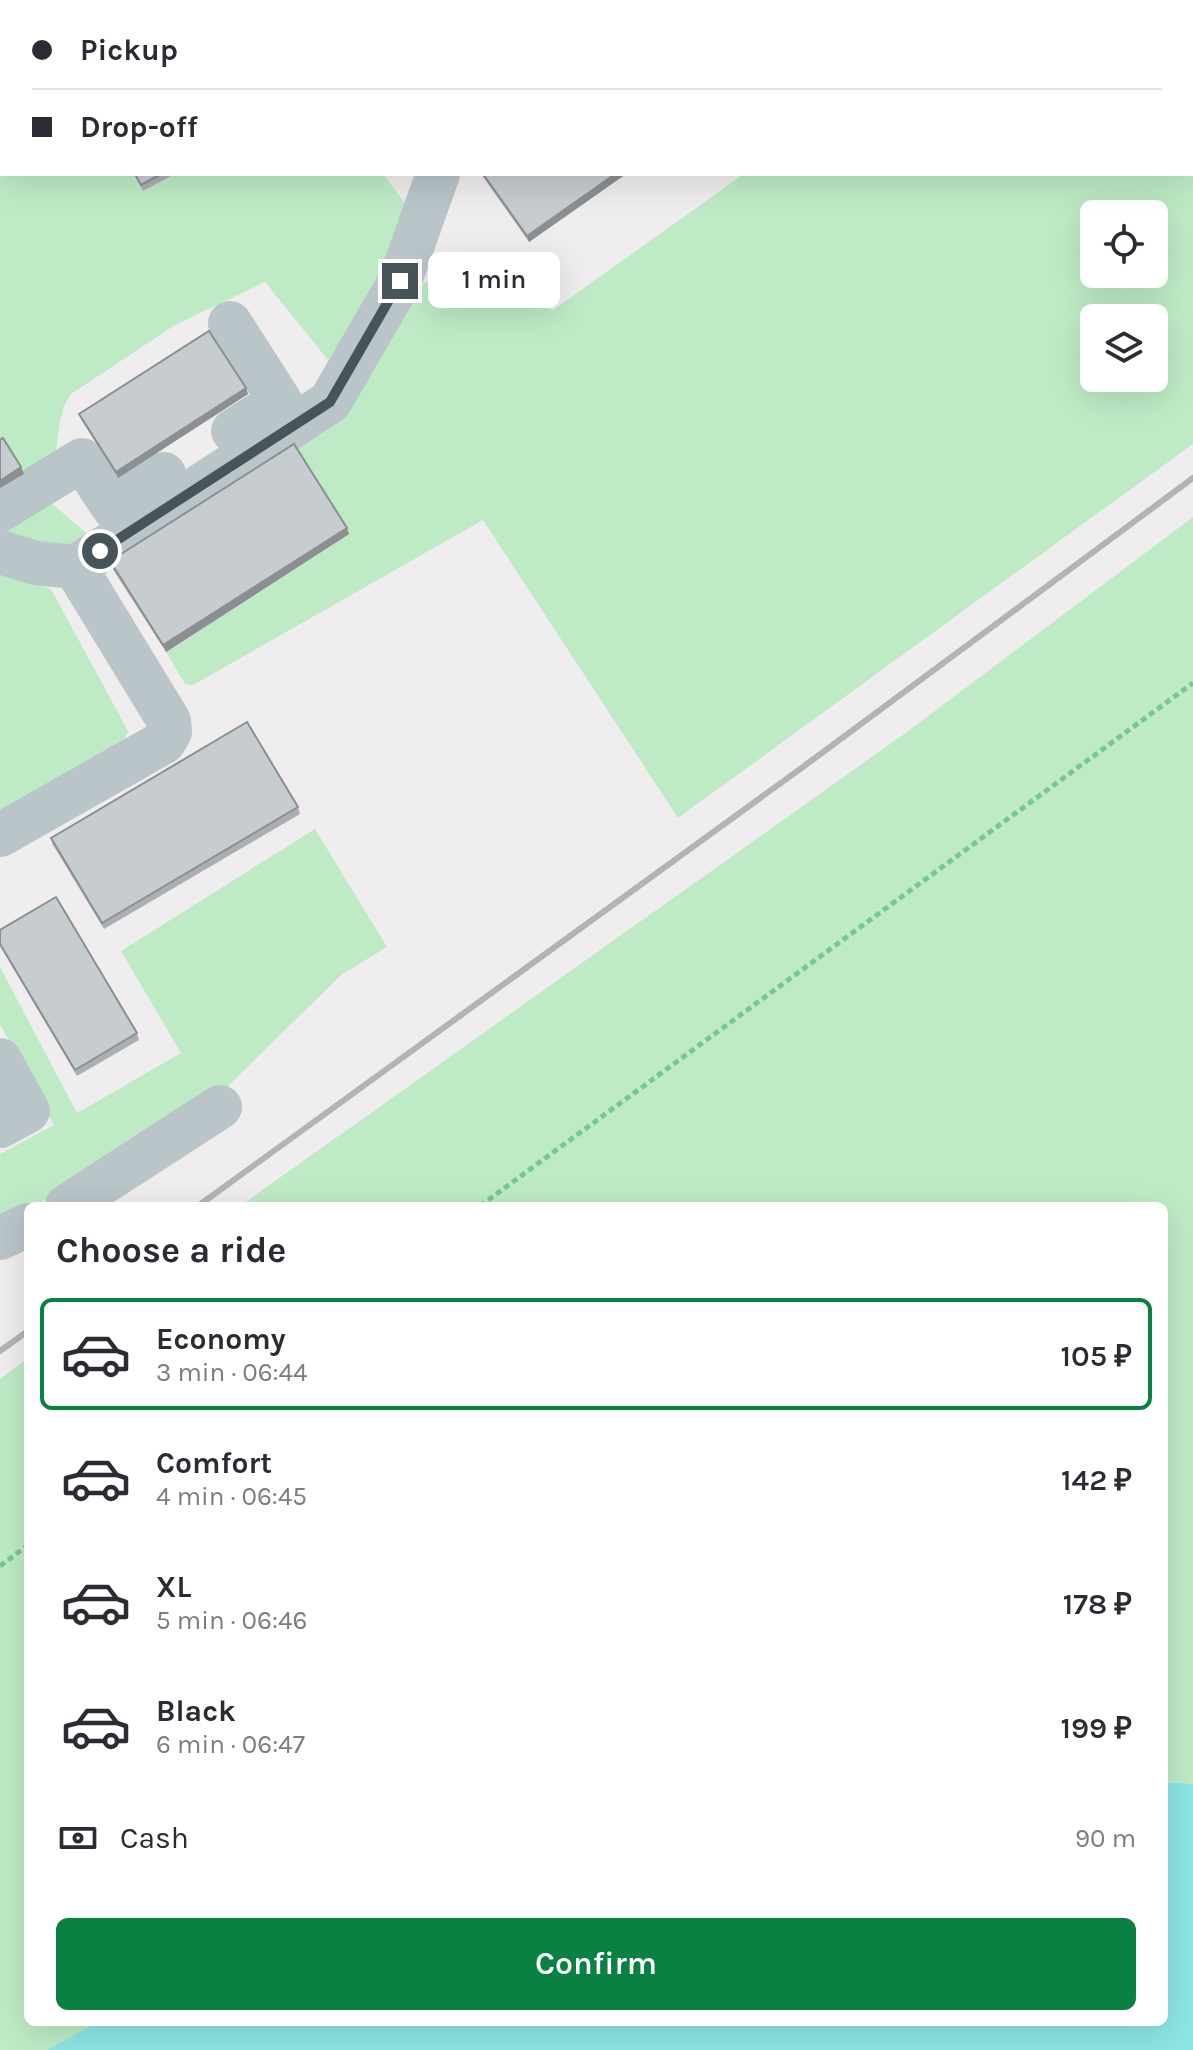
<!DOCTYPE html>
<html lang="en">
<head>
<meta charset="utf-8">
<style>
  body { margin:0; font-family:Karla,sans-serif; background:#f2f2f3; color:#2b2b33; height:100vh; display:flex; flex-direction:column; font-size:30px; white-space:nowrap }
  * { box-sizing:border-box; margin:0 }
  p { font-size:26px; color:#7c7c81 }
  .icon { flex:none; width:44px; height:44px; fill:none; stroke:currentColor; stroke-width:2; stroke-linecap:round; stroke-linejoin:round }
  .map { position:relative; flex:1; overflow:hidden }
  .side { position:absolute; left:24px; top:1202px; width:1144px; height:824px; display:flex; flex-direction:column; background:#fff; border-radius:12px; box-shadow:0 8px 32px #0002 }
  .side>* { flex:none }
  .hud { position:absolute; left:0px; top:0px; width:1194px; height:176px; box-shadow:0 8px 32px #0002; display:grid; align-content:center; height:176px; padding:0 32px; background:#fff }
  .controls { position:absolute; left:1080px; top:200px; display:grid; gap:16px }
  .controls a { display:grid; place-items:center; width:88px; height:88px; border-radius:12px; background:#fff; box-shadow:0 8px 32px #0002; font-size:40px }
  .end { position:absolute; width:36px; height:36px; margin:-18px; border:10px solid #475459; background:#fff; box-shadow:0 0 0 4px #fff }
  .from { border-radius:50% }
  .bubble { position:absolute; height:56px; border-radius:12px; background:#fff; box-shadow:0 8px 32px #0002; font-size:26px; font-weight:600; line-height:56px; text-align:center }
  .hud b { display:flex; align-items:center; gap:28px; height:76px; font-size:30px }
  .hud b+b { border-top:2px solid #e1e1e2 }
  .hud i { width:20px; height:20px; background:#2b2b33 }
  ul { padding:0; list-style:none }
  li { display:flex; align-items:center; gap:24px; height:112px; margin:0 16px 12px; padding:0 16px; border:4px solid transparent; border-radius:12px }
  li div { flex:1 }
  li b { display:block; font-size:30px }
  li em { font-style:normal; font-weight:600 }
  li.on { border-color:#0b8043 }
  li>.icon { width:72px; height:72px; stroke-width:1.5 }
  h2 { padding:0 32px; font-size:36px; line-height:96px }
  .pay { display:flex; align-items:center; gap:20px; height:88px; padding:0 32px; font-size:30px }
  .pay p { margin-inline-start:auto }
  .primary-button { display:flex; gap:16px; margin-top:auto; padding:16px 32px }
  .primary-button a { flex:1; height:92px; border-radius:12px; background:#0b8043; color:#fff; font-size:32px; font-weight:600; line-height:92px; text-align:center }
  .map>svg:first-child { display:block }
</style>
</head>
<body>
<div class="map">
<svg width="1193" height="2050" viewBox="0 0 1193 2050">
  <rect width="100%" height="100%" fill="#f0edee"/>
  <path fill="#beebc6" fill-rule="evenodd" d="M0,0L275,2H2V174H134L143,191L175,174H383L405,203L384,279L328,360L265,282L175,325L71,394C57,415 60,434 54,459L0,495Z
    M907,0H1193V444L678,818L483,520L193,685L185,684L166,652L349,534L296,450L342,421L424,283C476,268 506,289 553,310L744,174H1192V2ZM1094,214H1154V274H1094ZM1094,318H1154V378H1094Z
    M41,494L93,539L70,560L0,536V519Z
    M1193,517V1784L1164,1782V1206H240L907,732Z
    M0,571L51,589L128,731L122,745L0,811Z
    M315,829L387,947L341,975L216,1098L63,1192L0,1221V1154L54,1125L0,1024V967L77,1113L181,1053L121,951Z
    M28,1358V2022H97L47,2050H0V1379Z"/>
  <path fill="#8de5e5" d="M1164,1782L1193,1784V2050H47L97,2022H1164Z"/>
  <g fill="none" stroke-linecap="round" stroke-linejoin="round">
    <path stroke="#78c790" stroke-width="5" stroke-dasharray="6 4" stroke-linecap="butt" d="M334,0V2
      M480,1206L1193,683
      M0,1566L28,1545"/>
    <path stroke="#b9c5c9" stroke-width="44" d="M230,323L280,401L233,431
      M0,510L82,460L113,507L164,474
      M0,552L36,563L75,567L330,402L400,281L438,174
      M0,835L164,742L170,732L169,721L75,567
      M0,1060L28,1111L0,1126
      M67,1206L220,1107
      M0,1238L28,1225"/>
    <path stroke="#b0b4b7" stroke-width="6" d="M198,1206L807,764L1193,478
      M0,1351L28,1331"/>
  </g>
  <path fill="#abafb3" d="M5,0H176L172,2H6Z
    M134,174H175L143,191Z
    M481,174H626L529,242Z
    M246,388L248,394L118,478L82,421L79,414Z
    M349,534L166,652L112,568L110,561Z
    M298,807L300,814L104,929L53,845L51,838Z
    M0,930L137,1033L139,1040L77,1076L0,946Z"/>
  <path fill="#8b8f92" d="M473,0H485L482,2H471Z
    M615,174H626L529,242L527,236Z
    M246,388L248,394L118,478L116,472Z
    M21,467L24,474L0,488V481Z
    M347,528L349,534L166,652L163,645Z"/>
  <path fill="#c7ccd0" stroke="#8b8f92" stroke-width="2" d="M8,0H132L128,2H9Z
    M360,0H473L471,2H362Z
    M562,0H649L651,2H563Z
    M676,0H825L826,2H673Z
    M135,174H161L141,185Z
    M483,174H615L527,236Z
    M209,331L246,388L116,472L79,414Z
    M3,438L21,467L0,481V440Z
    M294,444L347,528L163,645L110,561Z
    M247,722L298,807L102,923L51,838Z
    M56,897L137,1033L75,1070L0,944V930Z"/>
  <g fill="none" stroke-linecap="round" stroke-linejoin="round">
    <path stroke="#475459" stroke-width="10" d="M100,551L330,402L400,281"/>
  </g>
</svg>
<div class="controls">
<a><svg class="icon" aria-label="locate" viewBox="0 0 24 24"><circle cx="12" cy="12" r="6"/><path d="M12 2v4M12 18v4M2 12h4M18 12h4"/></svg></a>
<a><svg class="icon" aria-label="layers" viewBox="0 0 24 24"><path d="M12 4l9 5-9 5-9-5zM3 14l9 5 9-5"/></svg></a>
</div>
<i class="end from" style="left:100px;top:551px"></i>
<i class="end" style="left:400px;top:281px"></i>
<div class="bubble" style="left:428px;top:252px;width:132px">1 min</div>
<div class="hud">
<b><i class="from"></i>Pickup</b>
<b><i></i>Drop-off</b>
</div>
<section class="side">
<h2>Choose a ride</h2>
<ul>
<li class="on"><svg class="icon" aria-label="car" viewBox="0 0 24 24"><path d="M5 17H2v-5l4-1 3-4h7l3 4 3 1v5h-3M9 17h6M6 11h13"/><circle cx="7" cy="17" r="2"/><circle cx="17" cy="17" r="2"/></svg><div><b>Economy</b><p>3 min · 06:44</p></div><em>105 ₽</em></li>
<li><svg class="icon" aria-label="car" viewBox="0 0 24 24"><path d="M5 17H2v-5l4-1 3-4h7l3 4 3 1v5h-3M9 17h6M6 11h13"/><circle cx="7" cy="17" r="2"/><circle cx="17" cy="17" r="2"/></svg><div><b>Comfort</b><p>4 min · 06:45</p></div><em>142 ₽</em></li>
<li><svg class="icon" aria-label="car" viewBox="0 0 24 24"><path d="M5 17H2v-5l4-1 3-4h7l3 4 3 1v5h-3M9 17h6M6 11h13"/><circle cx="7" cy="17" r="2"/><circle cx="17" cy="17" r="2"/></svg><div><b>XL</b><p>5 min · 06:46</p></div><em>178 ₽</em></li>
<li><svg class="icon" aria-label="car" viewBox="0 0 24 24"><path d="M5 17H2v-5l4-1 3-4h7l3 4 3 1v5h-3M9 17h6M6 11h13"/><circle cx="7" cy="17" r="2"/><circle cx="17" cy="17" r="2"/></svg><div><b>Black</b><p>6 min · 06:47</p></div><em>199 ₽</em></li>
</ul>
<div class="pay"><svg class="icon" aria-label="cash" viewBox="0 0 24 24"><path d="M3 7h18v10H3z"/><circle cx="12" cy="12" r="2"/></svg>Cash<p>90 m</p></div>
<div class="primary-button"><a>Confirm</a></div>
</section>
</div>
</body>
</html>
